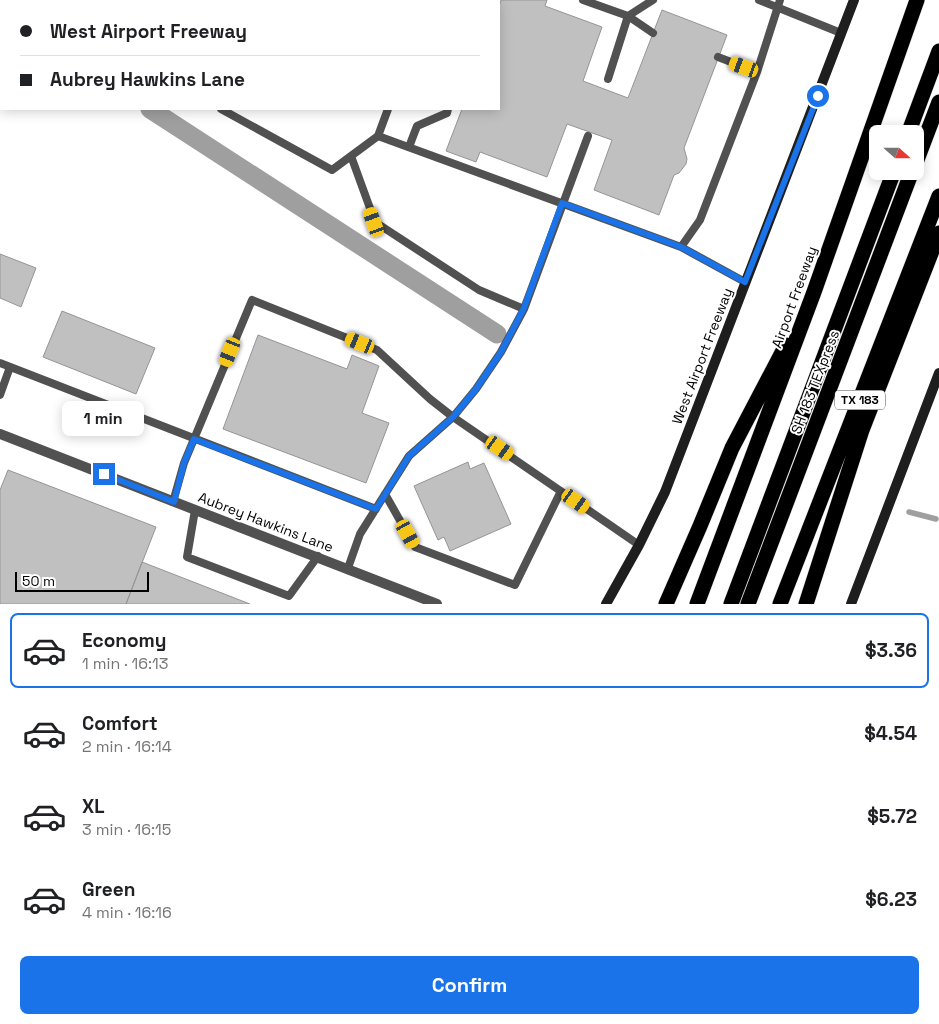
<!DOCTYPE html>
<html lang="en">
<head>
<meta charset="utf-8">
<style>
  body { margin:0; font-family:"Space Grotesk",sans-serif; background:#f2f2f2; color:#202124; height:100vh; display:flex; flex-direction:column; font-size:19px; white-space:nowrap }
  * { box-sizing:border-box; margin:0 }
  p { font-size:16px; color:#757577 }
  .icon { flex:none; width:28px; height:28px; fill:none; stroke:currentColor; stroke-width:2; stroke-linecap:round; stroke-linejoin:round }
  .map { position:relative; height:604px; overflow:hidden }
  .drawer { display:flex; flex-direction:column; background:#fff; flex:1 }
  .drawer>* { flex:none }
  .hud { position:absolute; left:0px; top:0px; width:500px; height:110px; box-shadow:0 2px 12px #0003; display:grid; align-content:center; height:110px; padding:0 20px; background:#fff }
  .needle { width:32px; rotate:111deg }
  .tools { position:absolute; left:869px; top:125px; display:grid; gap:10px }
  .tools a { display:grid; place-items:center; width:55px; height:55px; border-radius:8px; background:#fff; box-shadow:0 2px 12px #0003; font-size:25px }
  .scale { position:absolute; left:15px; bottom:12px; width:134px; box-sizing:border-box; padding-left:5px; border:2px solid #000; border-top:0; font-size:14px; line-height:18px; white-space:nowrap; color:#000; -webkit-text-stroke:4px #fff; paint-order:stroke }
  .end { position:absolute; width:22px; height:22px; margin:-11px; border:6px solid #1a73e8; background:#fff; box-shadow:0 0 0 2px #fff }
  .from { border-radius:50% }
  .bubble { position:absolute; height:35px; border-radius:8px; background:#fff; box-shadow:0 2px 12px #0003; font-size:16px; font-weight:700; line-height:35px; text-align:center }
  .car { position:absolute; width:15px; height:30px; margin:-15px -8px; border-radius:6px; box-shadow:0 0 4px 1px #0007; background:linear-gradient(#f5c518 24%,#345 0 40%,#f5c518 0 76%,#345 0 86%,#f5c518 0) }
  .hud b { display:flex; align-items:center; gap:18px; height:48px; font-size:19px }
  .hud b+b { border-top:1px solid #e0e0e0 }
  .hud i { width:12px; height:12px; background:#202124 }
  ul { padding:9px 0 0; list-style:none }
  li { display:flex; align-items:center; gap:15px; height:75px; margin:0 10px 8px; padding:0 10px; border:2px solid transparent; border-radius:8px }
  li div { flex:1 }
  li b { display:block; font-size:19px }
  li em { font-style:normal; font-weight:700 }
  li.active { border-color:#1a73e8 }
  li>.icon { width:45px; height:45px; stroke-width:1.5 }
  .cta { display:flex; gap:10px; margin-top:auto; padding:10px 20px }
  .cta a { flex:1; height:58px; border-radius:8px; background:#1a73e8; color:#fff; font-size:20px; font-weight:700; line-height:58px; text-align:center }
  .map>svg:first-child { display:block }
</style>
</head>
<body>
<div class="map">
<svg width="939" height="604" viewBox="0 0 939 604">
  <rect width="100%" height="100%" fill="#fff"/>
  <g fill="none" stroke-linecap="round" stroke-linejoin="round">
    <path stroke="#9f9f9f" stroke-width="5.5" d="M909,512L936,519"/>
    <path stroke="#9f9f9f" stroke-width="19" d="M0,16L1,17
      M150,109L497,334"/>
  </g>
  <path fill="#c0c0c0" stroke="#959595" d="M501,0H547L545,6L602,27L583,81L628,98L662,10L727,35L684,148L687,159L686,164L679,173L674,175L659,215L594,190L612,140L567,124L547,177L480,152L476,162L446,151L462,109H499V7Z
    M0,254L36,268L21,307L0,298Z
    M62,311L155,348L136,394L43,357Z
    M258,335L347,369L352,355L379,366L362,413L389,423L366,483L223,429Z
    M468,462L470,469L484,463L511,524L450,551L444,537L438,540L414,486Z
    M8,470L156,527L126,604H0V490Z
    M142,562L250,604H126Z"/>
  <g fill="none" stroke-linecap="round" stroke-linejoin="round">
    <g stroke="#dbdbdb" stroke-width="16">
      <path id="motorway" d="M908,134L939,51
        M915,165L939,102
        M666,604L700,526L732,448L786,345
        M697,604L814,292L917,0
        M731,604L894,171
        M748,604L912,171
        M780,604L939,196
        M806,604L862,430L939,233"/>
    </g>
    <path stroke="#515151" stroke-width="8" d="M583,0L628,16L653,0
      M759,0L841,33
      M112,1L113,0
      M429,1L430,0
      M488,1V0
      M718,57L757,72
      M608,79L628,16L653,33
      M221,109L332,170L378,136
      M388,109L378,136L681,247L745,282
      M588,136L524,309L501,352L476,389L453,417L639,545
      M409,147L417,126L447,113L448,109
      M351,156L375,222L479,290L524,309
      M681,247L700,220L757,72L780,0
      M0,363L376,509
      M0,395L10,367
      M385,494L415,547L515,585L561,491
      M173,502L184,463L252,300L377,350L430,399L453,417L409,456L360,534L348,568
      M195,510L187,557L289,596L318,556"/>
    <path stroke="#515151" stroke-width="10" d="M0,434L437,604"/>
    <path stroke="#1e1e1e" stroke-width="10" d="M606,604L639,545L665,492L854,0
      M851,604L939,373"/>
    <use href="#motorway" stroke="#000" stroke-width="15"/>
  </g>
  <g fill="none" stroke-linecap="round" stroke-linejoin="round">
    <path stroke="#1a73e8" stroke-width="6" d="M104,474L174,502L184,463L194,439L376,509L409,456L453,417L476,389L501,352L524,308L562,203L681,247L745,282L818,96"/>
  </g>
  <g text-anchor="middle" stroke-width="4" stroke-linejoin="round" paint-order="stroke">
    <rect fill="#fff" stroke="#4c4c4c" stroke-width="1" x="835" y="390.5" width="50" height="19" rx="4"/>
    <g font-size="12" font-weight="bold" fill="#000">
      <text x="860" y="404">TX 183</text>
    </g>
    <g font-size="14" fill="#000" stroke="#fff">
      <text transform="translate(794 297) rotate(-70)" y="5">Airport Freeway</text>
      <text transform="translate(702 356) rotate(-69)" y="5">West Airport Freeway</text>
      <text transform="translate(815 382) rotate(-69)" y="5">SH 183 TEXpress</text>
      <text transform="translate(266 522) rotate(21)" y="5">Aubrey Hawkins Lane</text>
    </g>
  </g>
</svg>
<div class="tools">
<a><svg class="needle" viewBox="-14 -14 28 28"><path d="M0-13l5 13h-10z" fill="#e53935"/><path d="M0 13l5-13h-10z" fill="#757577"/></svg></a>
</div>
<div class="scale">50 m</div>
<i class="end from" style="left:818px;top:96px"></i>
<i class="end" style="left:104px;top:474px"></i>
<div class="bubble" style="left:62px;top:401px;width:82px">1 min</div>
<i class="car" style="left:744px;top:67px;rotate:290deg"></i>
<i class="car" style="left:374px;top:222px;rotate:340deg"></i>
<i class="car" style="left:360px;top:343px;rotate:292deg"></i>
<i class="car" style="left:230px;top:352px;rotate:202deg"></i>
<i class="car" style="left:500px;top:448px;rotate:125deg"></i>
<i class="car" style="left:576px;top:501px;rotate:125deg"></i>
<i class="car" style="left:408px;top:534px;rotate:151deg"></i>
<div class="hud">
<b><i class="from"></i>West Airport Freeway</b>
<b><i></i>Aubrey Hawkins Lane</b>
</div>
</div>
<section class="drawer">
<ul>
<li class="active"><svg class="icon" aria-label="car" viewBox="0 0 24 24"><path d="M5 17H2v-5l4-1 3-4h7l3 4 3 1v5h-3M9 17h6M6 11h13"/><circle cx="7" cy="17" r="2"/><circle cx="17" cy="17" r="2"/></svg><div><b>Economy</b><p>1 min · 16:13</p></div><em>$3.36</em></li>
<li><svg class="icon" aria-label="car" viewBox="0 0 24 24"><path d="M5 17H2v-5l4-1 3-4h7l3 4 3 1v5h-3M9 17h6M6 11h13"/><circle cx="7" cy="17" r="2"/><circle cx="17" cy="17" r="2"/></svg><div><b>Comfort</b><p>2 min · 16:14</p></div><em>$4.54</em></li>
<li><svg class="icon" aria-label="car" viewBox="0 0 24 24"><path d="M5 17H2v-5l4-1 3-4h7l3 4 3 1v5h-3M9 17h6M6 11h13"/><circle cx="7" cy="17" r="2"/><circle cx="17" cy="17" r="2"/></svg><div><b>XL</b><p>3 min · 16:15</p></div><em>$5.72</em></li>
<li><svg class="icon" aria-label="car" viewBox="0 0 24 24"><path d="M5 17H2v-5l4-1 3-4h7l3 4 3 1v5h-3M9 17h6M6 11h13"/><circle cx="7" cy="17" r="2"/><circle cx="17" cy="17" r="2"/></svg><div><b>Green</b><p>4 min · 16:16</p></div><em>$6.23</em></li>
</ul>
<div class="cta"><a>Confirm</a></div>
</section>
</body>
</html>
